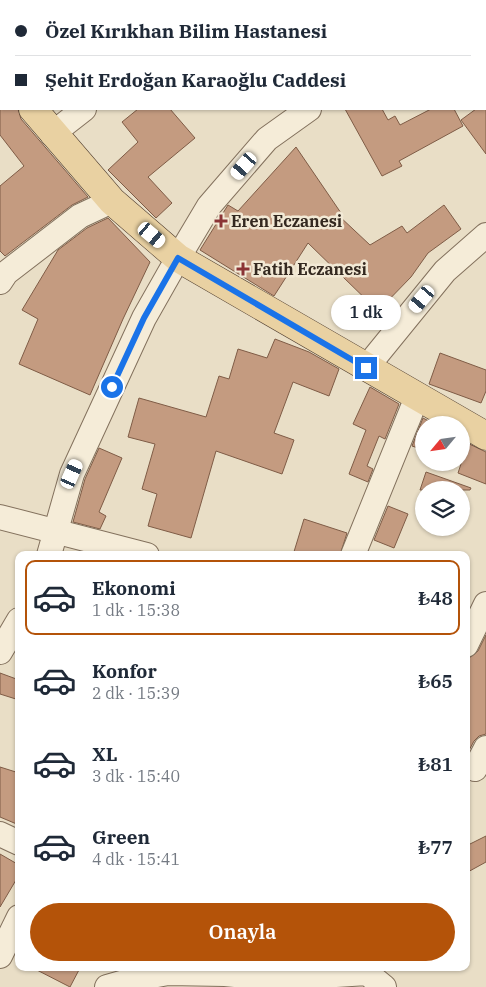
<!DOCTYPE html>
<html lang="tr">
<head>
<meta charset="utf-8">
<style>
  body { margin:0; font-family:"IBM Plex Serif",serif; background:#f2f2f3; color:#1f2937; height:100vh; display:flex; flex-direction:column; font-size:19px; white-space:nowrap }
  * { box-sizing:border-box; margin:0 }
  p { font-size:16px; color:#747a83 }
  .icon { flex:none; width:28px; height:28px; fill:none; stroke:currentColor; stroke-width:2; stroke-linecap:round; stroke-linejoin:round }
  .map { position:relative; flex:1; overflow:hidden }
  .side { position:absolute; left:15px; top:551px; width:455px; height:420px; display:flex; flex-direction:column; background:#fff; border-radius:10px; box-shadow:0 1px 4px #0004 }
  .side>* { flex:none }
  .hud { position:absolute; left:0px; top:0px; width:486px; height:110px; box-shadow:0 1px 4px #0004; display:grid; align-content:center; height:110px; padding:0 15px; background:#fff }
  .needle { width:32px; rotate:241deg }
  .fabs { position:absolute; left:415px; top:416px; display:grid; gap:10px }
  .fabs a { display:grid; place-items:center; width:55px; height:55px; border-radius:50%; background:#fff; box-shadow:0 1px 4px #0004; font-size:25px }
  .end { position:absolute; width:22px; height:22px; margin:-11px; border:6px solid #1a73e8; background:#fff; box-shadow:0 0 0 2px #fff }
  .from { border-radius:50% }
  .bubble { position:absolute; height:35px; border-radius:18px; background:#fff; box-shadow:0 1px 4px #0004; font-size:16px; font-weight:600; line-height:35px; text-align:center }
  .car { position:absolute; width:15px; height:30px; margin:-15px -8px; border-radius:6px; box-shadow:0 0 4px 1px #0007; background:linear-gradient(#fff 24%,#345 0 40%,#fff 0 76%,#345 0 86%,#fff 0) }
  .hud b { display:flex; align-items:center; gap:18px; height:48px; font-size:19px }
  .hud b+b { border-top:1px solid #e0e1e3 }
  .hud i { width:12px; height:12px; background:#1f2937 }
  ul { padding:9px 0 0; list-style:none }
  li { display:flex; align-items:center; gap:15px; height:75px; margin:0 10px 8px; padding:0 5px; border:2px solid transparent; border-radius:10px }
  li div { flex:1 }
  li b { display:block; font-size:19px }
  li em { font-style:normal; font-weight:600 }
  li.active { border-color:#b45309 }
  li>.icon { width:45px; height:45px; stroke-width:1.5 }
  .cta { display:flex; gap:10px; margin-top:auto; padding:10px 15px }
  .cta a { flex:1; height:58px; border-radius:30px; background:#b45309; color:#fff; font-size:20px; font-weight:600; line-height:58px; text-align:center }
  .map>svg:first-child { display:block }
</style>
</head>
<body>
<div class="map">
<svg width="486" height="987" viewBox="0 0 486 987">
  <rect width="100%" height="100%" fill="#e9dec6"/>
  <path fill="#c49b80" stroke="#7f5c46" d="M0,109H18L21,119L88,197L72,205L5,256L0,251V186L24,166L0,135Z
    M138,109H170L195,138L148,177L172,203L156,218L108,170L138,142L122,122Z
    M345,109H382L388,120L395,116L400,125L431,109H454L463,126L399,161L402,166L382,176Z
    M476,109H486V154L461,120Z
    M296,147L341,213L338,215L370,245L402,226L407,233L444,205L461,229L428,253L411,277L378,311L308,243L274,296L200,250L228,205L238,211Z
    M108,218L150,262L123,319L90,395L19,364L38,319L22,310L58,250L87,228Z
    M275,339L309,352L339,369L329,396L293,382L274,433L294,440L282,474L216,451L191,538L148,526L157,494L142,489L155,444L128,437L139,398L206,417L219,376L229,379L238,349L267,358Z
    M440,353L486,370V391L481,403L429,384Z
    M370,387L399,404L385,439L379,436L367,466L373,469L368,482L349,474L366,430L353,424Z
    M423,418L436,425H424V450L412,446Z
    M461,440L486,452V484L458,473L461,464Z
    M99,448L122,458L99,512L106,516L100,529L73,522L85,479Z
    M426,472L471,488L470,490H420Z
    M388,506L408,514L394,548L374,540Z
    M304,519L347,533L340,555H293Z
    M486,635V734L479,736L474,741L466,756V664L469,658L478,651Z
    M0,673L19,680V700L0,694Z
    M0,767L19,773V825L0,817Z
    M486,836V862L466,873V846Z
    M0,854L19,865V875L0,907Z
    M33,968H80L70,987Z"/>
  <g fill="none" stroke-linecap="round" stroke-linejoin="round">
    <g stroke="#83715d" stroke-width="26">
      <path id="minor" d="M134,0L135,1
        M381,0L382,1
        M223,1L225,0
        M424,1L427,0
        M52,134L84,109
        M0,282L6,273L80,216L112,201
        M366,368L445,271L486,235
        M0,517L147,555
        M49,555L72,474L144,318L178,258L209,206L267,139L309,109
        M353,555L417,397
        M466,645L486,604
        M0,652L19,620
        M475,769L486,748
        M0,834L19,843
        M0,956L19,917
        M107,987L135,979L168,973L225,974L274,979L367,973L384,987"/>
    </g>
    <g stroke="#513f31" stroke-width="29">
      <path id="major" d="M450,0V1
        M485,71L486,73
        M0,72L1,73
        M33,109L112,201L178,258L486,436"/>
    </g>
    <use href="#minor" stroke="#f5ecd8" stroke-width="24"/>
    <use href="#major" stroke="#e9d1a2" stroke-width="28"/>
  </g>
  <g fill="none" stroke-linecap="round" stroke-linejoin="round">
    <path stroke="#1a73e8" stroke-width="6" d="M112,387L144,318L178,258L366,368"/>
  </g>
  <g fill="#8b3436" stroke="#f2e9d5" stroke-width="2">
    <path d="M218.5 213.5h5v5h5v5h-5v5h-5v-5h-5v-5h5z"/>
    <path d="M240.5 261.5h5v5h5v5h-5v5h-5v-5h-5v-5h5z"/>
  </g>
  <g text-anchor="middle" stroke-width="5" stroke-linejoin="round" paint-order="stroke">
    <g font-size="16" font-weight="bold" fill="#342920" stroke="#f2e9d5" text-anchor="start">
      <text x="231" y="227">Eren Eczanesi</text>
      <text x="253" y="275">Fatih Eczanesi</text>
    </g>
  </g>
</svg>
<div class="fabs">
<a><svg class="needle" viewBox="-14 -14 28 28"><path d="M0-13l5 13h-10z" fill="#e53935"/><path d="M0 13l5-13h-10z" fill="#747a83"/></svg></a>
<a><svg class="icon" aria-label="layers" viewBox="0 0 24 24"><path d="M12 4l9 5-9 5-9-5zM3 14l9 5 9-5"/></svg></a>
</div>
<i class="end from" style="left:112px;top:387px"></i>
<i class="end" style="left:366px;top:368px"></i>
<div class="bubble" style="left:331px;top:295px;width:70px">1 dk</div>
<i class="car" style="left:244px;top:166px;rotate:221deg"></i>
<i class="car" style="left:152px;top:235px;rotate:130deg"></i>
<i class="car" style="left:422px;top:299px;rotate:220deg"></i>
<i class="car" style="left:72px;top:474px;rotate:24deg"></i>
<div class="hud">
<b><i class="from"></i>Özel Kırıkhan Bilim Hastanesi</b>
<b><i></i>Şehit Erdoğan Karaoğlu Caddesi</b>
</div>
<section class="side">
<ul>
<li class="active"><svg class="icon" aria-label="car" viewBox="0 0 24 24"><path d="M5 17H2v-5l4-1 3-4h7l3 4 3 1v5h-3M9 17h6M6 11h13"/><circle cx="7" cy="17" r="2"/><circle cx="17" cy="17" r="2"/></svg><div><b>Ekonomi</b><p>1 dk · 15:38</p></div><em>₺48</em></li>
<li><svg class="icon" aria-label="car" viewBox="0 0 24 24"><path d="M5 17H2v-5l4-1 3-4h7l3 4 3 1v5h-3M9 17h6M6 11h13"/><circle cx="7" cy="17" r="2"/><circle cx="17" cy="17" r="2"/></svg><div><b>Konfor</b><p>2 dk · 15:39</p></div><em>₺65</em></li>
<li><svg class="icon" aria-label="car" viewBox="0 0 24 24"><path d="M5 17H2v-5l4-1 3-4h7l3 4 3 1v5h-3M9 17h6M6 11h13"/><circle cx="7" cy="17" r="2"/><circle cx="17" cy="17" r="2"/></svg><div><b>XL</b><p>3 dk · 15:40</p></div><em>₺81</em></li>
<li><svg class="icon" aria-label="car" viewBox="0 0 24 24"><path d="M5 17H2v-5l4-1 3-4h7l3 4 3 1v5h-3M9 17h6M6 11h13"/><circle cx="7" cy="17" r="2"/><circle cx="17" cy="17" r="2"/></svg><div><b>Green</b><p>4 dk · 15:41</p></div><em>₺77</em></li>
</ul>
<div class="cta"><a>Onayla</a></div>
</section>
</div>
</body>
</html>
